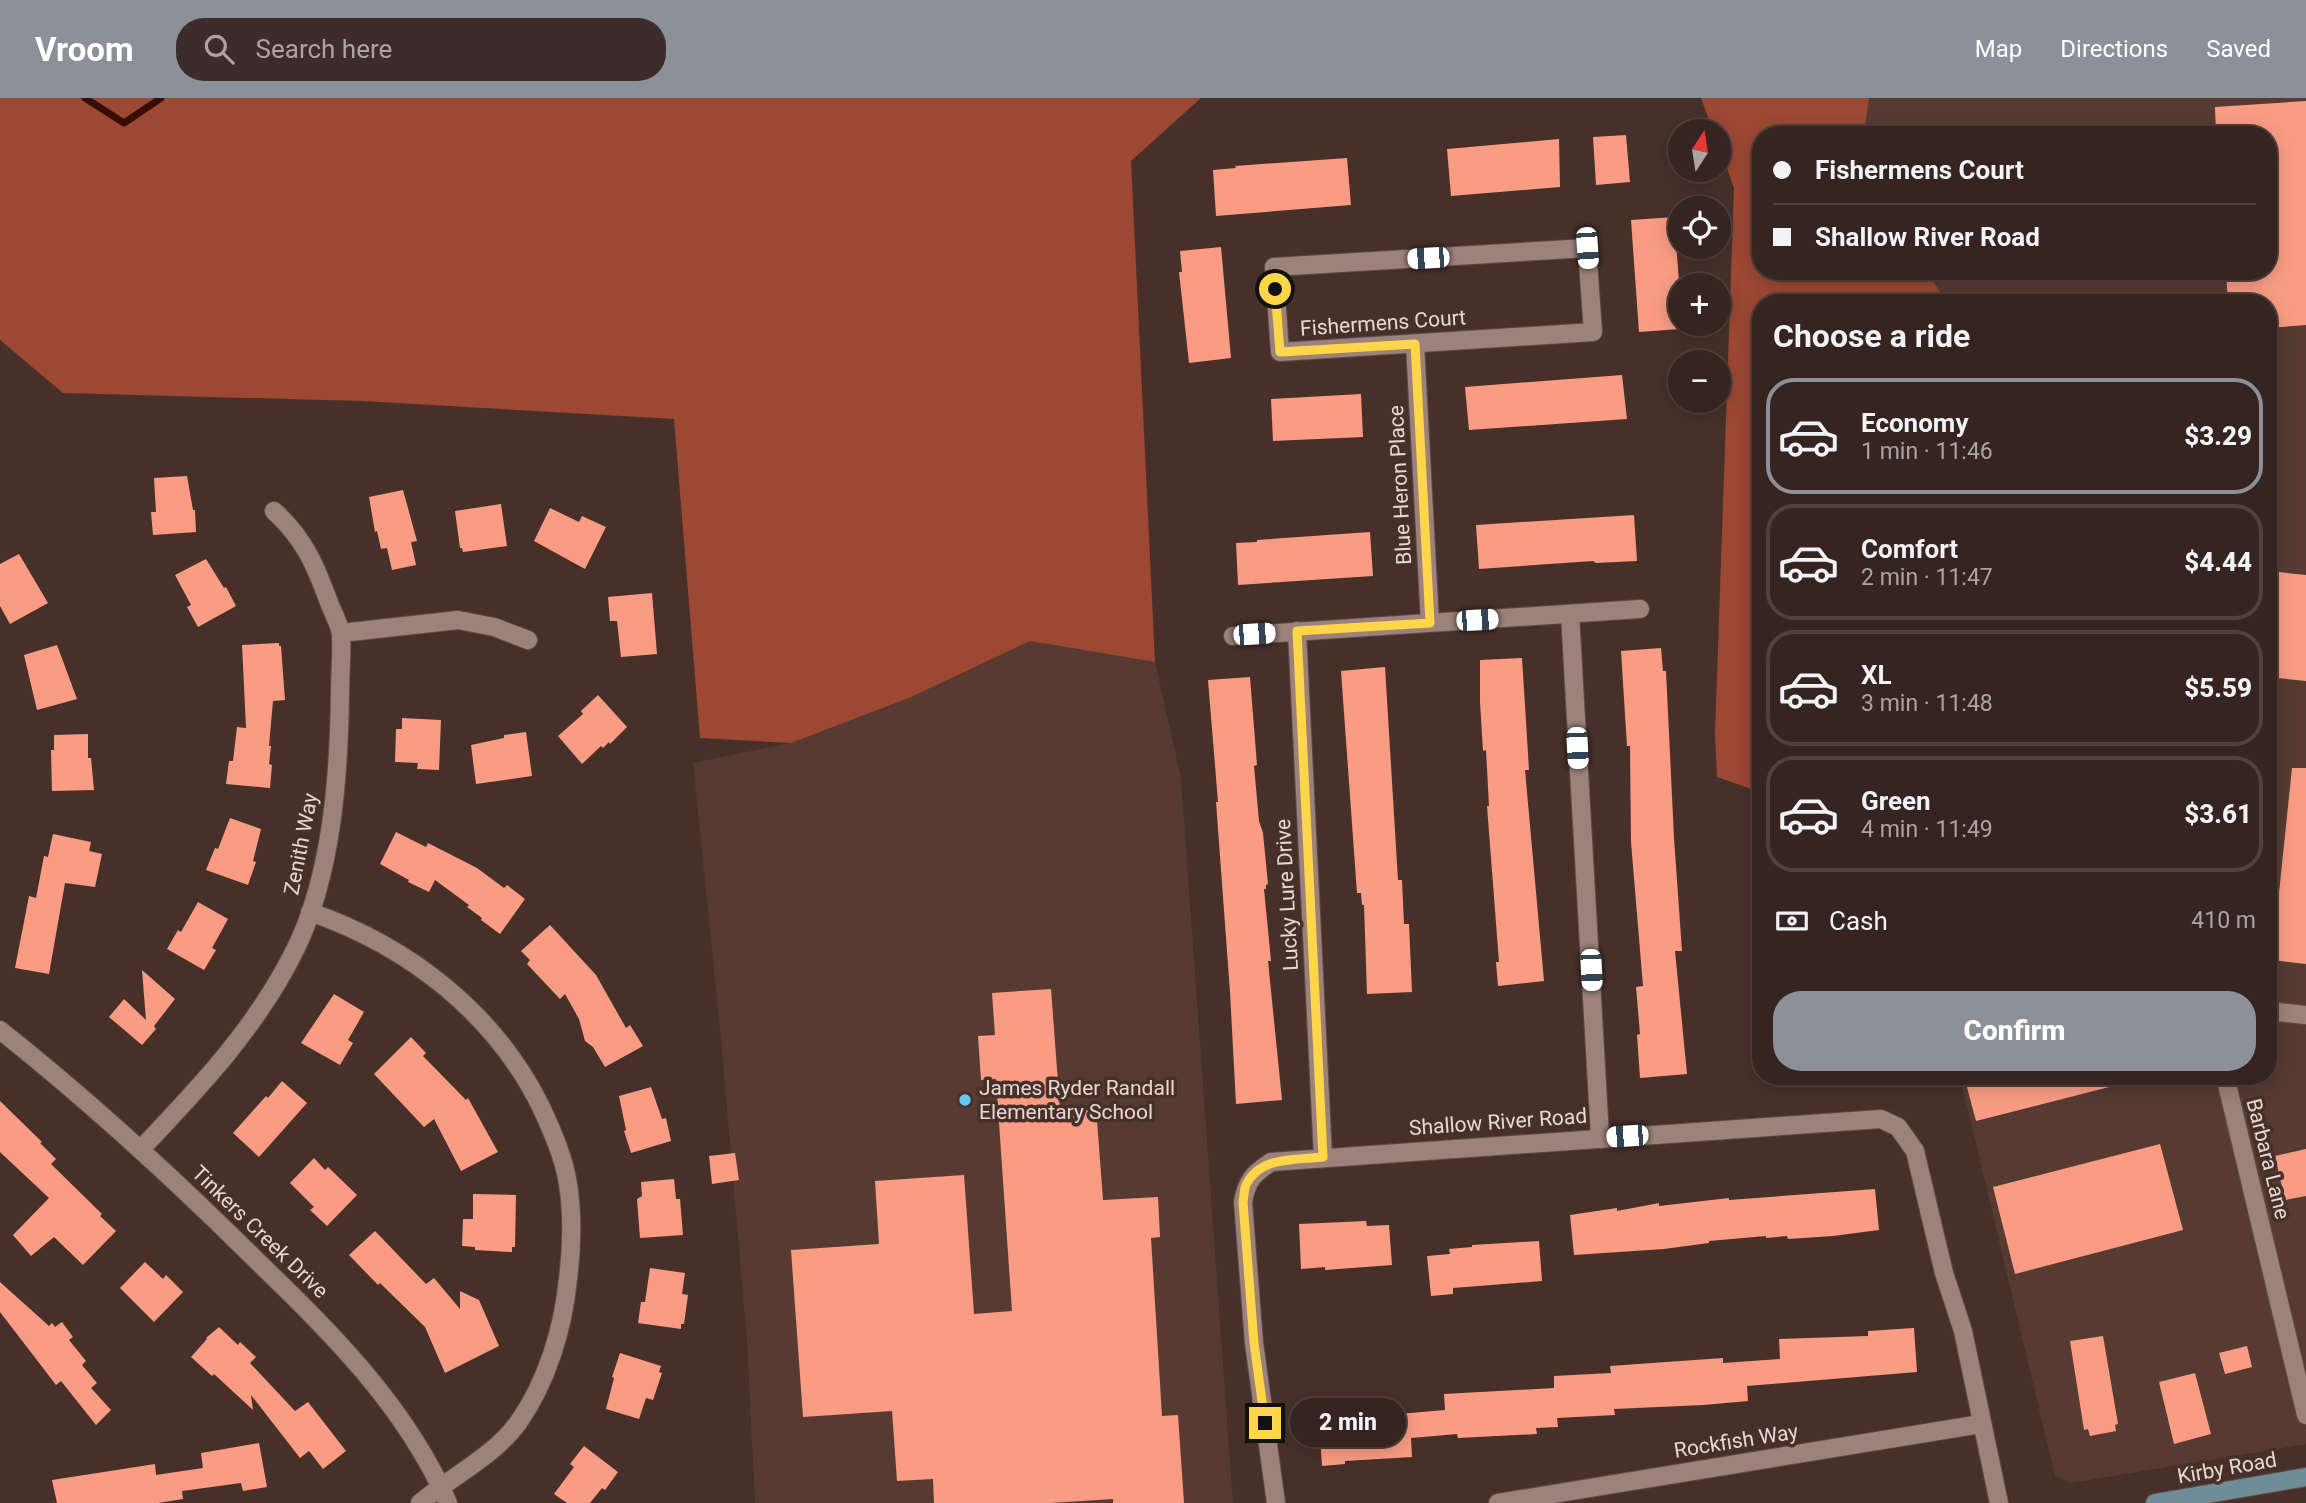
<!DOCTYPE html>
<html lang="en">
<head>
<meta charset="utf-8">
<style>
  body { margin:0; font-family:Roboto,sans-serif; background:#3d2c29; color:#f1f3f6; height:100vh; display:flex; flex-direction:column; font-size:26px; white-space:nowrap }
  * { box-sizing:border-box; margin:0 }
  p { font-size:23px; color:#aaa4a5 }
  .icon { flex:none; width:38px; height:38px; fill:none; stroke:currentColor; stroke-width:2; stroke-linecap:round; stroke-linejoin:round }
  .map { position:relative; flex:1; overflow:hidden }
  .sheet { position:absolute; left:1752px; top:196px; width:525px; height:791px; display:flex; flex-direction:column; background:#352420; border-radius:28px; box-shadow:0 4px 18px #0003,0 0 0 2px #4f413e }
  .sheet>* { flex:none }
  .guide { position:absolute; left:1752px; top:28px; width:525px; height:154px; border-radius:28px; box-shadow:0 4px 18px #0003,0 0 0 2px #4f413e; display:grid; align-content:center; height:154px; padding:0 21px; background:#352420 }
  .needle { width:46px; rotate:12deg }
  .controls { position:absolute; left:1668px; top:21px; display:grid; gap:14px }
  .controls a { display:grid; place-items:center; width:63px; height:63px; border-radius:50%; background:#352420; box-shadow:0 4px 18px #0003,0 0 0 2px #4f413e; font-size:35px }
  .end { position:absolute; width:32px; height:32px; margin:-16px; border:9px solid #ffd54a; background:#111; box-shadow:0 0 0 4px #111 }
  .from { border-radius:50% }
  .bubble { position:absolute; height:49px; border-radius:24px; background:#352420; box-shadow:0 4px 18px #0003,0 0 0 2px #4f413e; font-size:23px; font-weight:800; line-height:49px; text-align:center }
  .car { position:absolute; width:21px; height:42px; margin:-21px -10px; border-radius:9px; box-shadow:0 0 5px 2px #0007; background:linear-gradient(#fff 24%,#345 0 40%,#fff 0 76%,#345 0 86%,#fff 0) }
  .guide b { display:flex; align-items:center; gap:24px; height:66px; font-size:26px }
  .guide b+b { border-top:2px solid #4f413e }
  .guide i { width:18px; height:18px; background:#f1f3f6 }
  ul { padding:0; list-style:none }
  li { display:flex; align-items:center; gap:21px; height:116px; margin:0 14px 10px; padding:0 7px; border:4px solid #4f413e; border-radius:28px }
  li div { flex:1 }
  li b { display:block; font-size:26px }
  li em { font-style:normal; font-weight:800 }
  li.active { border-color:#8c9099 }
  li>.icon { width:63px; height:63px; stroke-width:1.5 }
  h2 { padding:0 21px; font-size:32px; line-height:84px }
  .pay { display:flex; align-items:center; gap:18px; height:77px; padding:0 21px; font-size:26px }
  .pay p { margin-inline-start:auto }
  .cta { display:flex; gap:14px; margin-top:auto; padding:14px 21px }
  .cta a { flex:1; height:80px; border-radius:28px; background:#8c9099; color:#fff; font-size:28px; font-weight:800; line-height:80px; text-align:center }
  header { display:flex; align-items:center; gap:42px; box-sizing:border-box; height:98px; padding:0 35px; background:#8c9099; color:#fff }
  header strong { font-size:33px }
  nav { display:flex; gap:38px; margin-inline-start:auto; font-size:24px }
  .search { width:490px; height:63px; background:#3d2c29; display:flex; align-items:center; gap:18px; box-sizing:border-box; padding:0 24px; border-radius:28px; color:#aaa4a5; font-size:26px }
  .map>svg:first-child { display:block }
</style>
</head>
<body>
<header>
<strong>Vroom</strong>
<div class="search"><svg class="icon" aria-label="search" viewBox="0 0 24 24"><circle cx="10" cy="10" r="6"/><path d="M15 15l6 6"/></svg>Search here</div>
<nav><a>Map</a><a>Directions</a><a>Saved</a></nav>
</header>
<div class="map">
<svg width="2306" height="1405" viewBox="0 0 2306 1405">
  <rect width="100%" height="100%" fill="#47302a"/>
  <path fill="#573b33" d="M1869,0H2306V1346L2071,1385L2055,1378L1960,978H2268V205H1947L1927,173H2268V37H1864Z
    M1030,543L1155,564L1181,680L1233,1405H755L747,1243L721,941L693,665L791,645L909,600Z"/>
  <path fill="#9c4833" d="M0,0H1201L1131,63L1155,564L1030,543L909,600L791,645L700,640L674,321L362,303L63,295L0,242Z
    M1701,0H1869L1864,37H1760V173H1927L1947,205H1760V694L1717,679L1715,636L1734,90L1719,48L1718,33H1713Z"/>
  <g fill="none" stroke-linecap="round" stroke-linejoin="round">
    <path stroke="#380d04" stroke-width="7" d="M85,0L124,25L161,0"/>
  </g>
  <path fill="#fa9c84" d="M2306,3V227L2268,230V205H2228L2226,173H2268V37H2216L2215,9Z
    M1626,37L1630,84L1596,87L1593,39Z
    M1559,41L1560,89L1451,98L1447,51Z
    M1347,60L1351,107L1216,118L1213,72L1236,70L1235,68Z
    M1674,119L1680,196V231L1639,234L1631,122Z
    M1221,149L1231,260L1189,265L1179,174H1182L1180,153Z
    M1622,277L1627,321L1469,332L1465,289Z
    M1361,296L1363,339L1273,343L1271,301Z
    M187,378L193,412H195L196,434L153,437L151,414H156L154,380Z
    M403,392L417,443L411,444L416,467L392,472L387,450L381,451L377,433L375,434L369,399Z
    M501,406L507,448L463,454L462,450H460L455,413Z
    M550,410L579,424L582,418L606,429L585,471L534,443Z
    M1634,417L1637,463L1596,465L1593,463L1479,471L1476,427Z
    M1370,434L1373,478L1238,487L1236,445L1257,444V442Z
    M19,456L48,505L10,526L0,508V466Z
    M206,461L224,490L226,489L236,508L198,529L187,509L191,507L175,477Z
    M2268,473L2306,477V583L2268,579Z
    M652,495L657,556L621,559L617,523H610L608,499Z
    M279,545V548H281L285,602L273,603L269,648H271L269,666L272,667L270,690L226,686L229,663H233L237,629L246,630L242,547Z
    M57,547L77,601L37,612L24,557Z
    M1661,550L1663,573H1666L1674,740L1682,853H1675L1687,976L1640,980L1637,937L1640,936L1636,889L1643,888L1631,744L1630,648H1627L1621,553Z
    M1522,560L1529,672H1525L1544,883L1498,888L1496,864H1499L1487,708H1489L1486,652L1483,653L1480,604V562Z
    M1385,569L1398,782H1402L1404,826H1409L1412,894L1367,896L1364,807H1362L1361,795H1357L1341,573Z
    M1250,579L1257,667L1254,668L1259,723L1263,735L1268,786L1266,787V791H1264L1271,863H1268L1282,1002L1236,1006L1230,894L1216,704H1218L1208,582Z
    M598,597L627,629L610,646L609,644L603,650L601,648L582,666L558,638L583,616L581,613Z
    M402,620L441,622L439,672L417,671L418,665L395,664L396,631H402Z
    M526,634L532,678L476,686L471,647L504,640V637Z
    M88,636V660H91L94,692L52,693L51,652H54V637Z
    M2292,670H2306V866L2272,862Z
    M230,720L261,731L253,763L256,764L248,787L206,772L215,750L218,751Z
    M396,734L426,749L428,745L477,770L504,790L507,787L525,801L500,836L481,822L482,820L467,809L469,807L435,782L429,794L408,784L409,782L380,766Z
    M53,736L91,744L89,753L102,756L95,789L65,785L49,876L15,870L29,798L36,800L44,758L48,759Z
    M198,804L228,821L212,850L216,852L204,872L167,851L178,832L181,834Z
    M550,827L596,877L626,930L630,927L643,948L605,969L593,949L585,943L579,921L565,896L560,901L527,866L530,862L521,853Z
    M142,872L175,901L154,928L156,931L142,947L109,919L124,901L146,922Z
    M1051,891L1060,1011L1096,1009L1103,1102L1158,1099L1160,1139L1151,1140L1162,1318L1178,1317L1184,1405H1113V1401L1050,1405H934L933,1381L897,1383L892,1313L803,1319L791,1152L879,1146L875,1083L964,1077L974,1216L1012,1213L996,981L981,982L978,938L995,937L992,895Z
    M334,896L364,914L348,942L353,945L340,967L301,945Z
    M411,939L426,955L423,958L466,1002L468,1000L498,1054L461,1073L434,1021L424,1029L374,976Z
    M1964,978H2124L2125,985L1976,1023Z
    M282,983L307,1005L259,1059L233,1035L266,998L268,1000Z
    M651,989L662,1021L666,1020L671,1043L631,1055L624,1033L626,1032L619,998Z
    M0,1003L42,1044L40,1045L56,1061L51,1066L102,1116L100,1118L116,1133L83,1167L54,1139L31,1158L13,1137L49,1100L0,1054Z
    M2160,1046L2183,1132L2015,1176L1993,1089Z
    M2306,1051V1098L2285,1102L2275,1058Z
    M735,1055L739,1082L712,1086L709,1058Z
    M314,1060L325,1072L328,1069L357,1097L327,1128L310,1112L314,1109L290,1085Z
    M674,1081L676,1101H680L683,1137L640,1140L637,1101L642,1098L641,1084Z
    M1875,1091L1879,1132L1833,1138L1788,1141L1787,1138L1766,1140V1138L1709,1143V1145L1664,1151L1574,1157L1570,1117L1617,1110V1113L1659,1105V1108L1729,1100V1102Z
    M473,1096L516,1097L515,1149H512V1154L475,1152V1149L462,1148L463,1121H473Z
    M1366,1123L1367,1128L1389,1127L1392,1167L1325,1172V1169L1301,1171L1299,1126Z
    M375,1133L426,1186L434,1180L460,1211V1193L479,1202L499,1248L445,1275L425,1229L380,1185L378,1187L349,1157Z
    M1539,1143L1542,1183L1453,1190V1196L1431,1198L1427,1158L1450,1156L1449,1151L1472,1149V1147Z
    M145,1164L163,1181L166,1177L183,1194L154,1224L120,1190Z
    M650,1170L685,1175L682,1196L688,1197L684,1226H681V1231L638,1225L641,1204H645Z
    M0,1184L49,1228L52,1225L55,1229L62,1224L73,1239L69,1242L86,1263L82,1267L97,1285L91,1290L111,1312L96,1327L61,1283L56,1287L0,1214Z
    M219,1229L238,1247L240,1244L256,1259L250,1265L295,1313L308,1304L346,1353L323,1371L309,1353L300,1360L251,1297L253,1312L214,1276L212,1278L191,1259L207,1241L206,1240Z
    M1914,1230L1917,1274L1747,1288L1748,1303L1703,1307L1614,1311L1615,1317L1557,1320L1558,1329L1536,1330L1537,1336L1458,1340L1457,1336L1411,1340L1412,1359L1345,1363V1366L1322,1368L1319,1324L1341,1323V1317L1364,1315V1319L1445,1312L1444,1296L1554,1290V1278L1611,1275L1610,1268L1723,1260V1265L1780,1261L1779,1241L1868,1238V1233Z
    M2103,1238L2118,1326L2115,1327L2116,1333L2090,1338L2088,1331L2084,1332L2070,1243Z
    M2247,1248L2252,1269L2225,1276L2219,1255Z
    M620,1255L661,1268L659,1274L662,1275L653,1302L646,1300L639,1321L606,1311L614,1280L612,1279Z
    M2195,1275L2211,1336L2174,1346L2159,1284Z
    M259,1345L267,1389L243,1393L241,1385L182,1393L183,1401L158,1405H57L52,1382L155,1366L156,1377L203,1370L201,1355Z
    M584,1348L618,1374L605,1392L602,1390L590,1405H567L554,1396L574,1369L570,1366Z"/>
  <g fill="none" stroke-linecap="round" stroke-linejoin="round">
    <g stroke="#604d48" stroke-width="20">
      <path id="minor" d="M1587,150L1593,234L1280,254L1274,169Z
        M1415,246L1430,525
        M1570,516L1600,1039
        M1297,533L1323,1059
        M341,535L458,522L494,529L528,542
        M1233,538L1640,511
        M310,814C409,848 496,916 542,1011C553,1035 564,1060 568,1086C573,1118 572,1149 568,1181C563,1231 547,1284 518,1325C493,1359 452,1378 420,1405
        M2268,913L2306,917
        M0,932C87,1001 169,1076 248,1154C326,1230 404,1304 448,1405
        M2225,978L2306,1317
        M141,1051C200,989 258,928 296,850C332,776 339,677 340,596C340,577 342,556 341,537C340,527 334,517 330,507C316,469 305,441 274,413
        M1276,1405L1254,1245L1243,1104C1247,1082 1253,1076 1271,1064L1881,1021L1898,1029L1915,1053L1944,1175L1963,1233L1999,1405
        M1498,1405L1981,1326"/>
    </g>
    <g stroke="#604d48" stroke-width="20">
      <path id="secondary" d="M2155,1405L2306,1379"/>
    </g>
    <use href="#minor" stroke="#9d827b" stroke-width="18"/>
    <use href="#secondary" stroke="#708c98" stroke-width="18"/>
  </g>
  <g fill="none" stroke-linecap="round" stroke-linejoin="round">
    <path stroke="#ffd54a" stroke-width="9" d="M1265,1325L1254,1245L1243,1104C1244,1099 1244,1091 1246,1087C1259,1058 1298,1062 1323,1059L1297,533L1430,525L1415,246L1280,254L1275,191"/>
  </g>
  <circle fill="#68c4f0" stroke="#47302a" stroke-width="2.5" cx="965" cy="1002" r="7"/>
  <g text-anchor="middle" stroke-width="7" stroke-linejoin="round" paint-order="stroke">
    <g font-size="21" fill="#e6d7d3" stroke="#47302a">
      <text transform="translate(1383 225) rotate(-4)" y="7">Fishermens Court</text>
      <text transform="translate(1400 387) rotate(-93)" y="7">Blue Heron Place</text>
      <text transform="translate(301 746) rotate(-79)" y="7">Zenith Way</text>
      <text transform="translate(1287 797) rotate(-93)" y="7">Lucky Lure Drive</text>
      <text transform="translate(1498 1024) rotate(-4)" y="7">Shallow River Road</text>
      <text transform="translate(2268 1061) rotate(76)" y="7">Barbara Lane</text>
      <text transform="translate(260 1134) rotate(44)" y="7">Tinkers Creek Drive</text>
      <text transform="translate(1736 1343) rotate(-9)" y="7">Rockfish Way</text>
      <text transform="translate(2227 1370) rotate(-10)" y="7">Kirby Road</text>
    </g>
    <g font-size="21" fill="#e6d7d3" stroke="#47302a" text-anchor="start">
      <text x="979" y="997">James Ryder Randall<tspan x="979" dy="24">Elementary School</tspan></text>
    </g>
  </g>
</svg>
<div class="controls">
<a><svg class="needle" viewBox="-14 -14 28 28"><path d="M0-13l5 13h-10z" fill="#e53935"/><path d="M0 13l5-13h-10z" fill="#aaa4a5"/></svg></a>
<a><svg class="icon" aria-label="locate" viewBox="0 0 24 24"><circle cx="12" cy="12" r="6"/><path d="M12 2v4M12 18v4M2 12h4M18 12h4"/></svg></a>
<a>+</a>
<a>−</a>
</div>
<i class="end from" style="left:1275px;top:191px"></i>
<i class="end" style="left:1265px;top:1325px"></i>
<div class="bubble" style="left:1290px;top:1300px;width:116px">2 min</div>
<i class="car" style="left:1587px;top:150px;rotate:176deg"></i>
<i class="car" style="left:1428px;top:160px;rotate:267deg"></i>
<i class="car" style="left:1477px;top:522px;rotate:87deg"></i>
<i class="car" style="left:1254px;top:536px;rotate:86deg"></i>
<i class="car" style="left:1577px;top:650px;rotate:177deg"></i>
<i class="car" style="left:1591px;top:872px;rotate:177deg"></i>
<i class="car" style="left:1627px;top:1038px;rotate:266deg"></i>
<div class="guide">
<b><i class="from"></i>Fishermens Court</b>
<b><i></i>Shallow River Road</b>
</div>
<section class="sheet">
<h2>Choose a ride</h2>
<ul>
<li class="active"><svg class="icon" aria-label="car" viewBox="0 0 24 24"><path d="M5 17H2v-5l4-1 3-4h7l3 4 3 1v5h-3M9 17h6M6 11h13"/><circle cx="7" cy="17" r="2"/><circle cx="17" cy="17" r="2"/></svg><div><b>Economy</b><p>1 min · 11:46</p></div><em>$3.29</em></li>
<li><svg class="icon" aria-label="car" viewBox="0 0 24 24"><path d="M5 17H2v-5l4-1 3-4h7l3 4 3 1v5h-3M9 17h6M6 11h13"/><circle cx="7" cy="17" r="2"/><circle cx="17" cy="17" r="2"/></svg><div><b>Comfort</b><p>2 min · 11:47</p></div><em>$4.44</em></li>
<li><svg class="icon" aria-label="car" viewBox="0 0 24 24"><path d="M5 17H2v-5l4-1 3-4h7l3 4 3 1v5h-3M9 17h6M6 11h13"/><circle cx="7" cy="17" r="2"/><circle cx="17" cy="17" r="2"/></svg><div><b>XL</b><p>3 min · 11:48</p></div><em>$5.59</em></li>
<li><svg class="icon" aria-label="car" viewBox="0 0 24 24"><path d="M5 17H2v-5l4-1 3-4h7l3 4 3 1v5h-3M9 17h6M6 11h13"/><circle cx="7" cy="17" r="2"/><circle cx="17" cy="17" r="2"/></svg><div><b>Green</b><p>4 min · 11:49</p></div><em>$3.61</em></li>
</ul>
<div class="pay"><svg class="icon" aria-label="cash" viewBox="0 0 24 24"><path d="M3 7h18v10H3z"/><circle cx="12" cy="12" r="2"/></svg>Cash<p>410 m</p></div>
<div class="cta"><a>Confirm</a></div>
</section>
</div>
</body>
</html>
